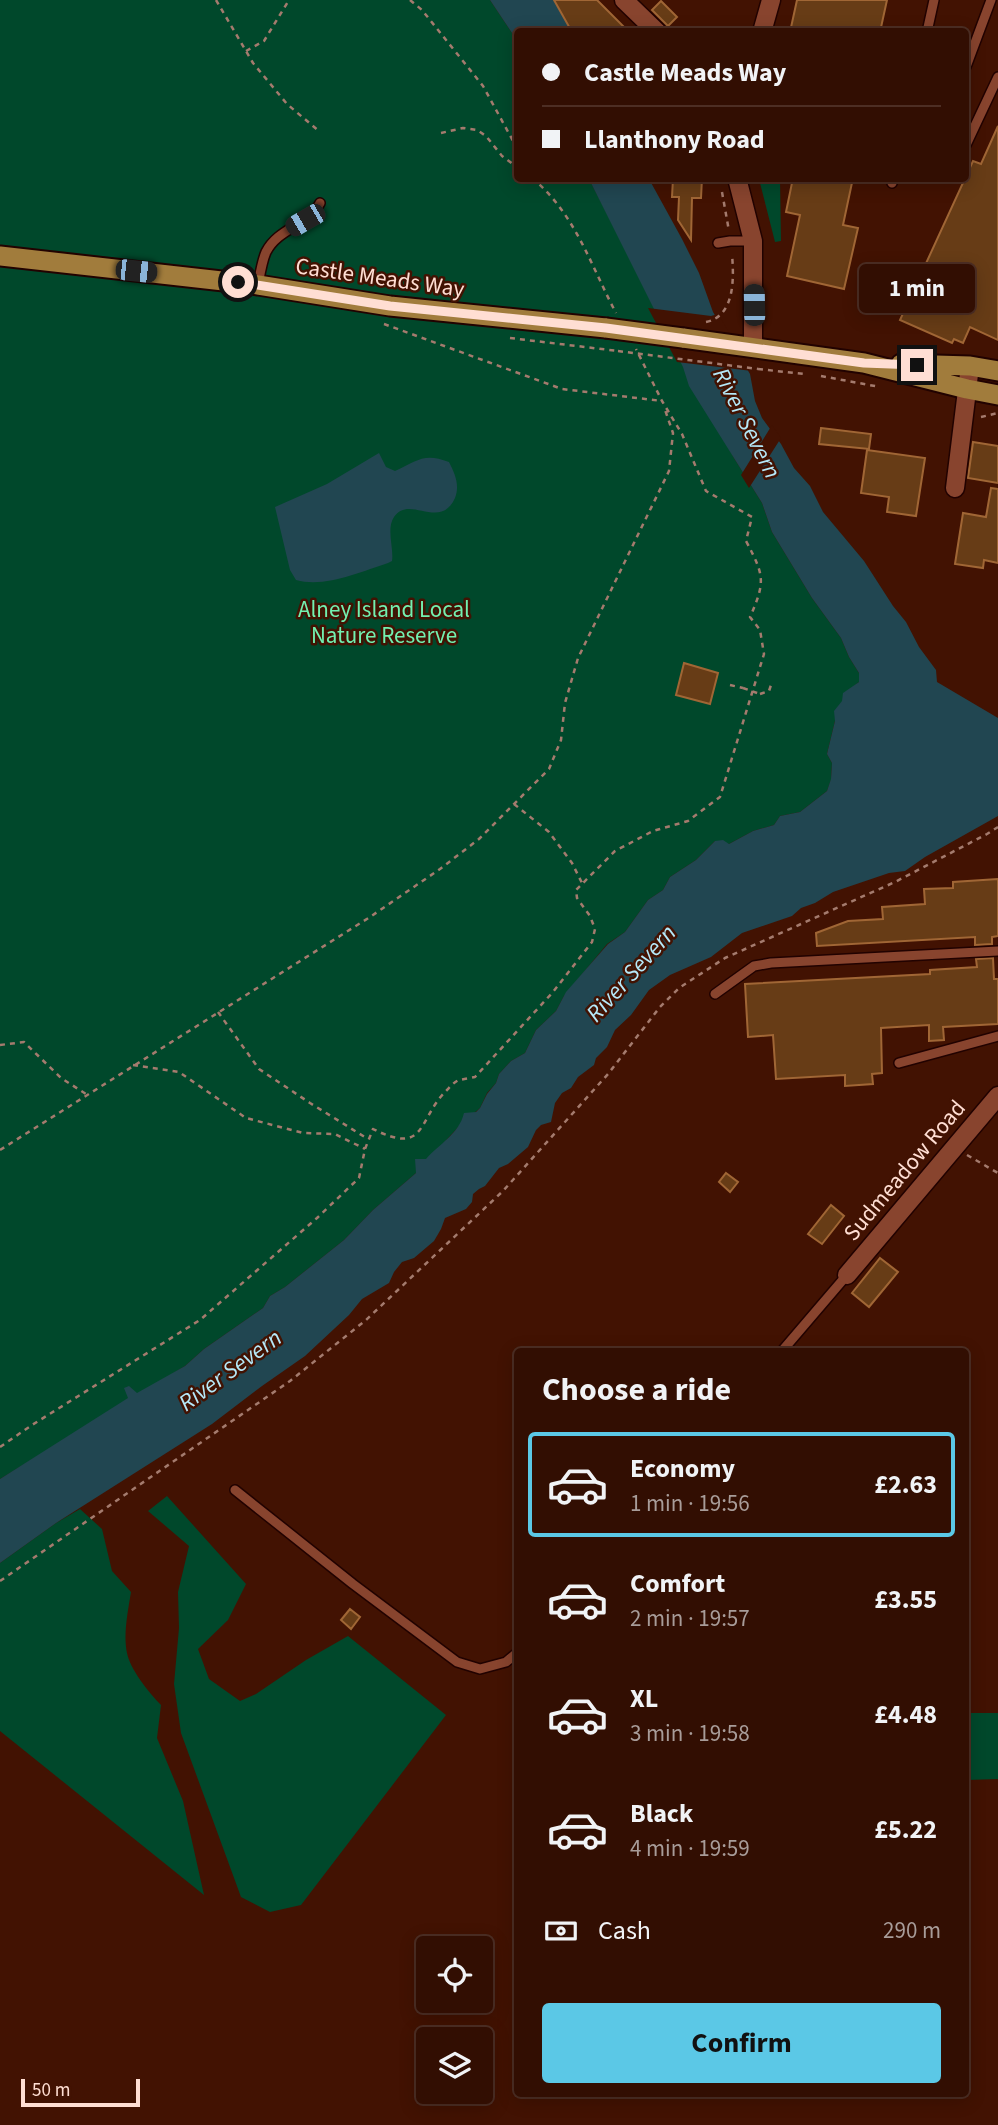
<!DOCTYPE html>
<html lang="en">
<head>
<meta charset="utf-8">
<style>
  body { margin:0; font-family:"Source Sans 3",sans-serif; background:#3a170c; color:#f1f3f6; height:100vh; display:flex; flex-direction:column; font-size:26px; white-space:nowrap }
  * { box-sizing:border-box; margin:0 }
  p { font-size:23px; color:#a89c99 }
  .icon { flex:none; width:38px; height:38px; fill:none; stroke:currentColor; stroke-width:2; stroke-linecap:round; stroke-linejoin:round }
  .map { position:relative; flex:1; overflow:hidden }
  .sheet { position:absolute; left:514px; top:1348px; width:455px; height:749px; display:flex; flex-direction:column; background:#320e02; border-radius:7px; box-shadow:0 4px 18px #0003,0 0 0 2px #4d2e24 }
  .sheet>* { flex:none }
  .top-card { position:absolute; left:514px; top:28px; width:455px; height:154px; border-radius:7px; box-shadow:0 4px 18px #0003,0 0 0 2px #4d2e24; display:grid; align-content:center; height:154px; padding:0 28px; background:#320e02 }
  .fabs { position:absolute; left:416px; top:1936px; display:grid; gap:14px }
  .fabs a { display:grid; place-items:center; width:77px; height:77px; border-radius:7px; background:#320e02; box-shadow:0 4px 18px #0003,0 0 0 2px #4d2e24; font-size:35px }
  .scale { position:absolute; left:21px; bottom:18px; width:119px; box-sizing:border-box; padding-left:7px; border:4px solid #ffded3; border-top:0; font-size:19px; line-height:24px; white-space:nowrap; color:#ffded3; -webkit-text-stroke:5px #421202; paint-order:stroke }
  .end { position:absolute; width:32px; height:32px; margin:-16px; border:9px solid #ffded3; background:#111; box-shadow:0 0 0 4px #111 }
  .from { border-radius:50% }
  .bubble { position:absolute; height:49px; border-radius:7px; background:#320e02; box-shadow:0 4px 18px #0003,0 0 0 2px #4d2e24; font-size:23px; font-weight:700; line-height:49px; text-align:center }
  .car { position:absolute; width:21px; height:42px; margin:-21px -10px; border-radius:9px; box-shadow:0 0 5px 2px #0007; background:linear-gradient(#222 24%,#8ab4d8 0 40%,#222 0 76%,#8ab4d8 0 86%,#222 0) }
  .top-card b { display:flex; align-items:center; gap:24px; height:66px; font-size:26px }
  .top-card b+b { border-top:2px solid #4d2e24 }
  .top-card i { width:18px; height:18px; background:#f1f3f6 }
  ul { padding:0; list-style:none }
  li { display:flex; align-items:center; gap:21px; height:105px; margin:0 14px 10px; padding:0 14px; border:4px solid transparent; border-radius:7px }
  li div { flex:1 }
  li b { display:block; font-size:26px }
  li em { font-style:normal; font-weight:700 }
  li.on { border-color:#5bc8e6 }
  li>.icon { width:63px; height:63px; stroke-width:1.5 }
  h2 { padding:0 28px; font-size:32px; line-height:84px }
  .pay { display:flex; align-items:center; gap:18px; height:77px; padding:0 28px; font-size:26px }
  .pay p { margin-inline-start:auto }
  .cta { display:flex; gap:14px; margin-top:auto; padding:14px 28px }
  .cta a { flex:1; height:80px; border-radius:7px; background:#5bc8e6; color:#111; font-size:28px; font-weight:700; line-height:80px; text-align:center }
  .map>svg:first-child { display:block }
</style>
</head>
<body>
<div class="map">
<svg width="998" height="2125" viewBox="0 0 998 2125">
  <rect width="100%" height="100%" fill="#421202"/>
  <path fill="#00482b" d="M0,0H490L518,42V178L589,179L734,458L762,503L772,532L812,598L841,638L849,657L859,673V682L854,686L835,711V721L827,754L832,763L831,780L827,791L800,812L780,816L774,825L753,831L729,844L715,841L696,860L670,877L663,890L648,900L625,932L607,944L564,996L556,1011L536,1030L525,1053L511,1061L499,1074L496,1083L487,1093L480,1108L461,1124L416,1173L373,1210L344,1240L285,1287L270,1296L263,1308L204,1349L185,1366L0,1479Z
    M759,179H780L781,241L775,242Z
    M167,1496L246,1584L228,1620L198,1649L209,1679L240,1701L256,1694L306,1660L348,1636L446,1715L301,1905L270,1912L241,1897L181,1733L174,1684L179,1628L178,1592L189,1546L148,1511Z
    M80,1509L102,1529L112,1571L131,1592C128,1611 123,1634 127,1653C130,1669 149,1693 161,1705L157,1738L183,1801L204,1895L0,1731V1563L56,1523Z
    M966,1713H998V1779L966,1780Z"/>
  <path fill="#214651" d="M490,0H554L572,31L518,32V42Z
    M589,179H649L682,239L699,273L713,312L750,374L755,401L762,418L781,444L794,468L810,486L823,512L864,561L893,606L906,622L919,647L936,670L937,682L998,718V816L925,857L905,871L889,873L833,892L815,903L801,908L792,916L742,933L711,957L670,975L649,990L631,1015L615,1030L607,1047L596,1058L594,1065L578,1077L571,1088L562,1093L555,1103L551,1122L541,1125L536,1130L528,1147L508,1164L499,1168L485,1186L479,1189L473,1194L472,1202L466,1209L445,1218L441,1229L434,1241L414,1258L402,1262L394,1272L389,1283L362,1299L349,1315L305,1356L262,1386L212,1424L56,1523L0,1563V1479L128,1398L124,1388L129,1386L137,1393L185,1366L204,1349L263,1308L270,1296L285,1287L344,1240L373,1210L416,1173L415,1159H426C439,1144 459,1134 464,1113L476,1112L480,1108L487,1094L496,1083L499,1074L511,1061L525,1053L536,1030L556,1011L566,992L608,944L625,932L648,900L663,890L670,877L696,860L715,841L723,840L729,844L753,831L774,825L780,816L800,812L827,791L831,779L832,763L827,754L835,721L834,711L842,701L843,693L859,682V673L849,657L841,638L812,598L772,532L762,503L689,386L683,367Z
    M379,453L386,467L395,471C417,461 424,452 449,462C455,474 460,485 455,498C440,531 409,494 394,517C386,529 394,548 392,561L388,563C360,572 325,588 296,580L290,570L275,507L327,484Z"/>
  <path fill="#421202" d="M648,308L711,316L718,314L752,371L677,362Z
    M772,425L781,438L749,488L741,475Z"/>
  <path fill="#673c16" stroke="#a06635" stroke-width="2" d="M554,0H597L629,32H572Z
    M797,0H887L880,32H790Z
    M661,1L677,17L668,26L652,10Z
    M998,126V340L970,327L963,343L954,339L952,343L900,320L973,161L981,164Z
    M673,178H702L701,198H692L691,240L678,220L679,197H672Z
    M793,178H853L843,225L858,228L844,289L787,276L800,215L786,212Z
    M821,428L871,434L869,449L819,444Z
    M973,442L998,446V483L968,478Z
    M867,450L925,458L916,516L887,512L889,497L861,493Z
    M991,488L998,489V563L984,560L983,568L955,564L963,513L986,517Z
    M684,663L718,673L710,704L676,695Z
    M998,879V936L992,937V944L975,945V937L817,946L816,933L848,921L883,919L882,907L925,904L924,889L953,888V882Z
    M993,958L994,979H998V1024L943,1027L944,1040L929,1041V1025L881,1028L882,1073L872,1074L873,1084L845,1086V1075L776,1079L773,1035L748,1037L745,984L930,974V970L977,967L976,959Z
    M726,1173L738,1182L730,1192L719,1182Z
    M831,1205L844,1216L822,1244L808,1234Z
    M880,1258L898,1272L869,1307L852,1293Z
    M350,1609L360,1617L351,1629L341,1620Z"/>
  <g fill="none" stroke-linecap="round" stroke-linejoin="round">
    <g stroke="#210200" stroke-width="12">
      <path id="service" d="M927,32L934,0
        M966,67L991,0
        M966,145L998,77
        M892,183L894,178
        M718,243L730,241H753
        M258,285C260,274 262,261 266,252C278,228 309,225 320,203
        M715,994L754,966L771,963L998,951
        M899,1063L998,1036
        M782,1351L847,1275
        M235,1490L353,1584L457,1662L480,1669L506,1662L518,1652"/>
    </g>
    <g stroke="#210200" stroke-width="21">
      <path id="minor" d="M624,0L657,32
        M762,32L771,0
        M737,178L753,241V347
        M955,488L970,366
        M847,1275L998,1096"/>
    </g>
    <g stroke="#210200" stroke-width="23">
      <path id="primary" d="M0,256L258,285L390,306L606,328
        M683,338L864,363L967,389L998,395
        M901,364L970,366L998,371"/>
    </g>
    <path stroke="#a47b6e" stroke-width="2.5" stroke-dasharray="5 5" stroke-linecap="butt" d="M216,0L253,63L287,104L320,132
      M410,0L422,10L483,86L518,150
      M246,51L264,41L289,0
      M441,133L463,128L477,130L486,136L502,156L518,168
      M532,178C575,213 591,266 616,313
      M722,192L729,231
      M706,322C735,316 734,279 732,254
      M384,324L562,389L662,401
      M510,338L618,351
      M758,369L804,374
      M821,376L880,387
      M981,417L998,413
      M730,685L743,688
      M760,694L769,691L772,682
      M514,804L549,832L572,863L582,883
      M218,1012L259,1069L310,1103L368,1139
      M0,1045L24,1042L61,1078L86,1094
      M133,1065L179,1072L246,1118L303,1133L335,1134L365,1149
      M0,1150L370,917L440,869L479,839L549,769L561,740L565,703L578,658L669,471L673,433L664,407
      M967,1155L998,1173
      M0,1447L32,1425L200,1320L317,1218L359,1178L365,1149L373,1129C427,1156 417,1120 446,1091C450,1087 454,1082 459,1080C464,1079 470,1078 475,1077L553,992L592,942L595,929L590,916L577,898L576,890L615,851L653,831L688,821L720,797L764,654L760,630L750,617C766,581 764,575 746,541L752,517L706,491L682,434L662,401L636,349
      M0,1581L290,1381L366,1320L503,1191L608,1074L660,1007L679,988L725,958L895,882L987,834L998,827"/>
    <use href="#service" stroke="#88442e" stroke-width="9"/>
    <use href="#minor" stroke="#88442e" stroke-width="18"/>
    <use href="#primary" stroke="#a17c3c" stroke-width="19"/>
    <g stroke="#210200" stroke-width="23" stroke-linecap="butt">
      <path id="primary-bridge" d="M606,328L683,338"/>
    </g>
    <path stroke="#a47b6e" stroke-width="2.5" stroke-dasharray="5 5" stroke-linecap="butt" d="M618,351L758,369
      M743,688L760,694"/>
    <use href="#primary-bridge" stroke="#a17c3c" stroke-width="19"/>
  </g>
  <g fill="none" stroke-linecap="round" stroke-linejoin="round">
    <path stroke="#ffded3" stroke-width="9" d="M238,282L390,306L606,328L864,363L917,365"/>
  </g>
  <g text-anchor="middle" stroke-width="5" stroke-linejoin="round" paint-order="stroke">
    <g font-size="23" fill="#ffded3" stroke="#421202">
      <text transform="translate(380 277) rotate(8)" y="8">Castle Meads Way</text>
      <text transform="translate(904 1170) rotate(-50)" y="8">Sudmeadow Road</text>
    </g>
    <g font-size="23" fill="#72f0b0" stroke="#421202">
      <text x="384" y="617">Alney Island Local<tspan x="384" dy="26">Nature Reserve</tspan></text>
    </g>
    <g font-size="24" font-style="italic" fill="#b5e9f9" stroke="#421202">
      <text transform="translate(747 423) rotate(63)" y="8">River Severn</text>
      <text transform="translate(631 973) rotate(-48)" y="8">River Severn</text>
      <text transform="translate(230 1370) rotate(-36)" y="8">River Severn</text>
    </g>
  </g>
</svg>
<div class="fabs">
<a><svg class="icon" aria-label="locate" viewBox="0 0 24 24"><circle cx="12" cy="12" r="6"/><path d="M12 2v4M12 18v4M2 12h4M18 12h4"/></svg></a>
<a><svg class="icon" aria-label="layers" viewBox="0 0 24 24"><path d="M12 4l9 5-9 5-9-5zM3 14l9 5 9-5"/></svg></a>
</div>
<div class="scale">50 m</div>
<i class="end from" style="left:238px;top:282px"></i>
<i class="end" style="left:917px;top:365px"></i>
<div class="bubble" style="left:859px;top:264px;width:116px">1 min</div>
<i class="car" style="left:305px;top:220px;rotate:240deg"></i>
<i class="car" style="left:136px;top:271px;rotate:96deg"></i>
<i class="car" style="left:754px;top:305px;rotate:359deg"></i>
<div class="top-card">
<b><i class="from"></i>Castle Meads Way</b>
<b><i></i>Llanthony Road</b>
</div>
<section class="sheet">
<h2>Choose a ride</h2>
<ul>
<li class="on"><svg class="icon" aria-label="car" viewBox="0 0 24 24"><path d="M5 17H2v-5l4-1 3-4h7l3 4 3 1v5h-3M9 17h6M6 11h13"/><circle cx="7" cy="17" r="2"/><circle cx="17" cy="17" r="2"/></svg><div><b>Economy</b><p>1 min · 19:56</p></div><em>£2.63</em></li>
<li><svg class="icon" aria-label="car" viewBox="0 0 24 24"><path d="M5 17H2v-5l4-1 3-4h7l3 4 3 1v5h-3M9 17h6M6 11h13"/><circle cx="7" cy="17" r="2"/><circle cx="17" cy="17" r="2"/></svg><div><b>Comfort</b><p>2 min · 19:57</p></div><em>£3.55</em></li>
<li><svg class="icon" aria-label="car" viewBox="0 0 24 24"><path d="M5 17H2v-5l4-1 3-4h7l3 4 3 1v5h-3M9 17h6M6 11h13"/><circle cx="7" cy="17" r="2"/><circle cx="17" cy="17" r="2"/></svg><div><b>XL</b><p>3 min · 19:58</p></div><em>£4.48</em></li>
<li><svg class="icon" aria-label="car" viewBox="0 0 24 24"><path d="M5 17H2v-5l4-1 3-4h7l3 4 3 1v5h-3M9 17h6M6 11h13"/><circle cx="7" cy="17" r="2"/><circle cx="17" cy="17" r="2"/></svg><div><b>Black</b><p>4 min · 19:59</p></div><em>£5.22</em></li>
</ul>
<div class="pay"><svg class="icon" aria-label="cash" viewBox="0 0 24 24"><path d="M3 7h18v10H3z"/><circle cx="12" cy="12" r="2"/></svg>Cash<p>290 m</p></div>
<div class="cta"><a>Confirm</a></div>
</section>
</div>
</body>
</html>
